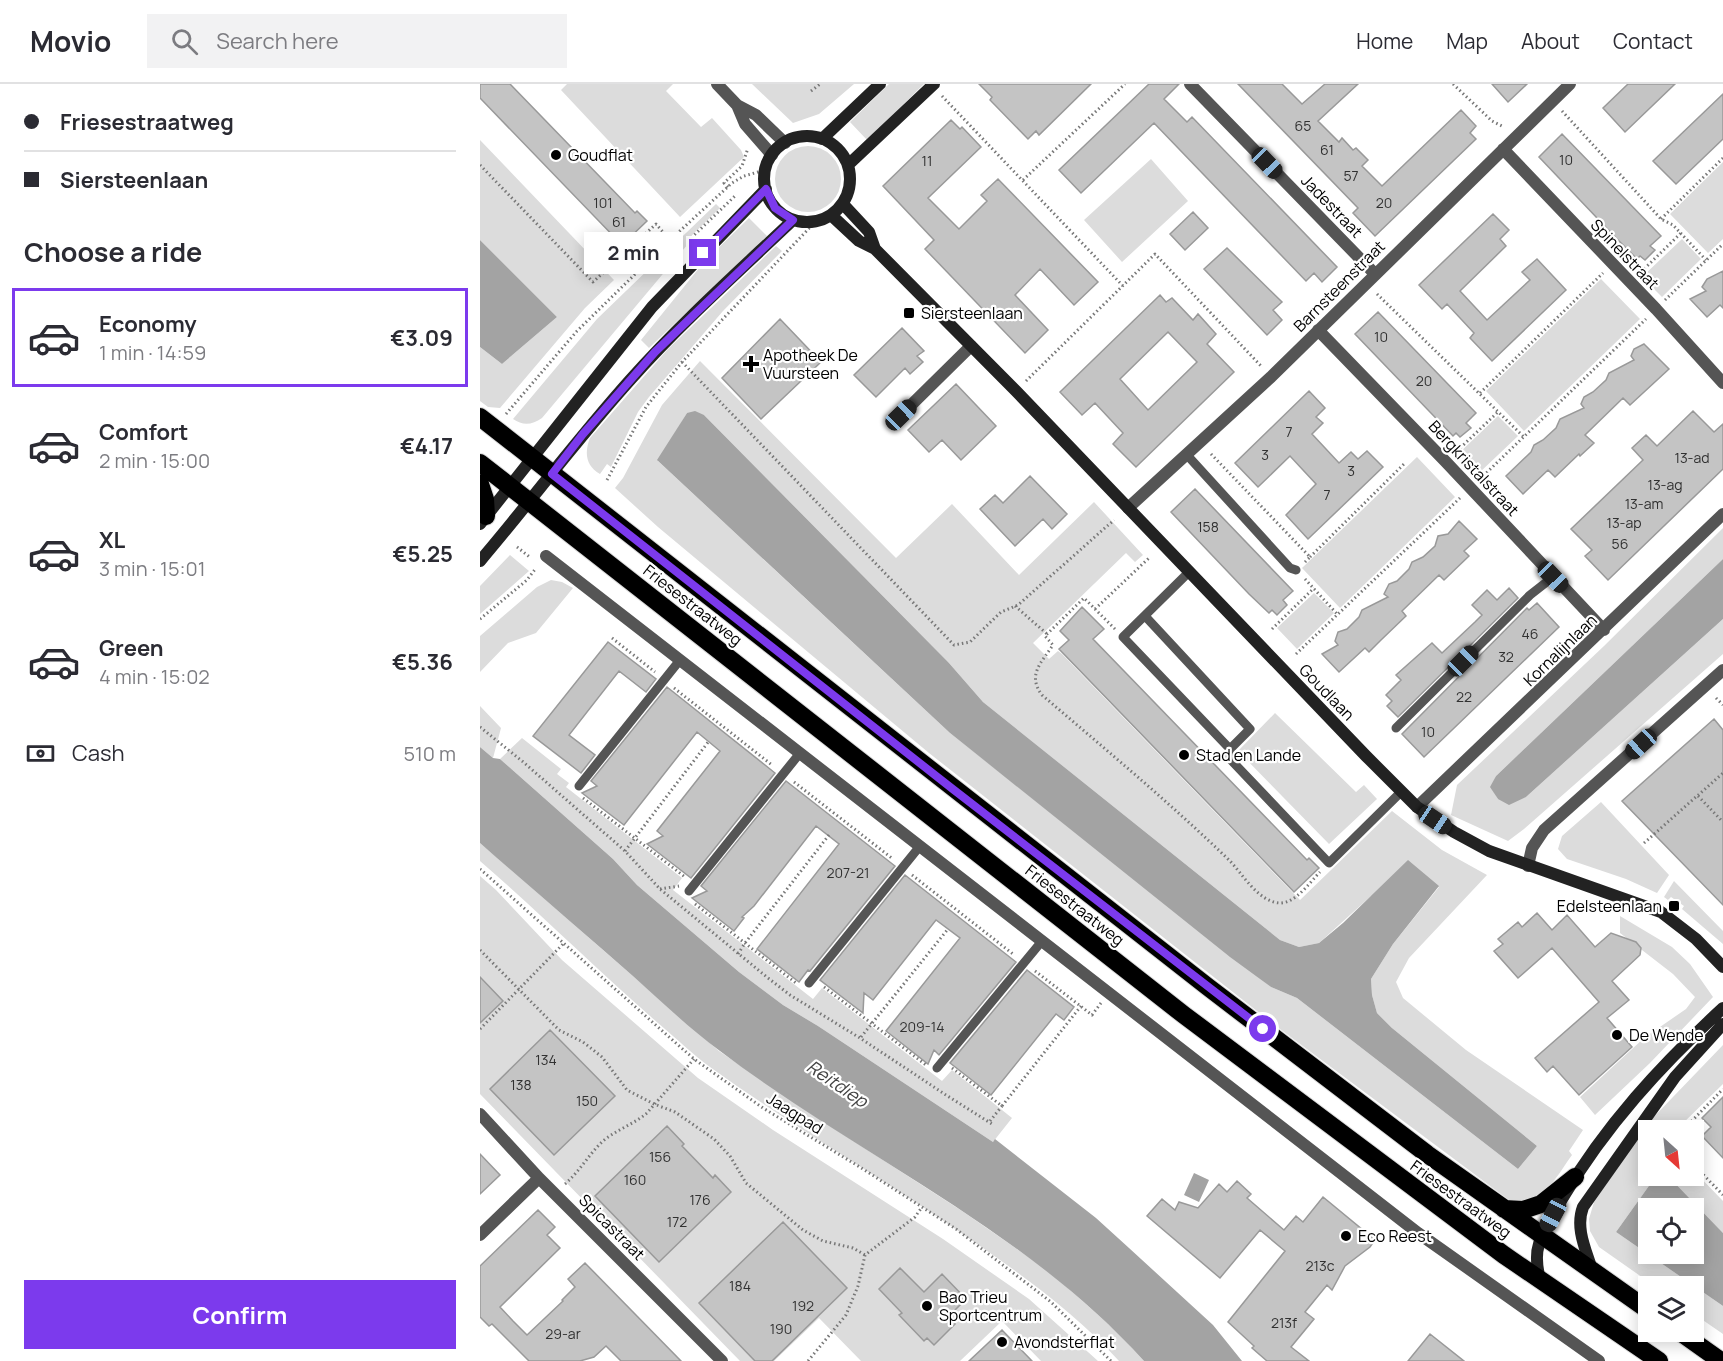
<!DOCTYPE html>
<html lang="en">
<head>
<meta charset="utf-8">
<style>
  body { margin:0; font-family:Manrope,sans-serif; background:#f2f2f3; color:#2b2b33; height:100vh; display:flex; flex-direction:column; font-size:22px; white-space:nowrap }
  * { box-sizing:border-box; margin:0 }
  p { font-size:20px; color:#7c7c81 }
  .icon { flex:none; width:33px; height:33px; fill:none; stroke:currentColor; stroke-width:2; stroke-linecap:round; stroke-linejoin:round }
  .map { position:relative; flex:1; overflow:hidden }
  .side { display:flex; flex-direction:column; background:#fff; width:480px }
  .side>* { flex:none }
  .guide { display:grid; align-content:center; height:132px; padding:0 24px; background:#fff }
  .needle { width:39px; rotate:153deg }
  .tools { position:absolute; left:1158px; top:1036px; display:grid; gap:12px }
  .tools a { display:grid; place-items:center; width:66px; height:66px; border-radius:0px; background:#fff; box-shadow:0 3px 15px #0003; font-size:30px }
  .end { position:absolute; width:27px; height:27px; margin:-14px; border:8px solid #7c3aed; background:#fff; box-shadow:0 0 0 3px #fff }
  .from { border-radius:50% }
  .bubble { position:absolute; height:42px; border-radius:0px; background:#fff; box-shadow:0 3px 15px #0003; font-size:20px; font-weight:700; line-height:42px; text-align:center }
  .car { position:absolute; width:18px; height:36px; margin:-18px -9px; border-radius:8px; box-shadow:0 0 4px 2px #0007; background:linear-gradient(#222 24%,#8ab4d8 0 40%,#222 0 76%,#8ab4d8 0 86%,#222 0) }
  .guide b { display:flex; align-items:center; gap:21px; height:57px; font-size:22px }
  .guide b+b { border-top:2px solid #e1e1e2 }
  .guide i { width:15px; height:15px; background:#2b2b33 }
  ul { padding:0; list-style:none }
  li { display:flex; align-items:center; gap:18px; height:99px; margin:0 12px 9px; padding:0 12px; border:3px solid transparent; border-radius:0px }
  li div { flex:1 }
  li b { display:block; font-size:22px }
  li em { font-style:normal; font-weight:700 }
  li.active { border-color:#7c3aed }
  li>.icon { width:54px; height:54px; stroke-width:1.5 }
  h2 { padding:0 24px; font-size:27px; line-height:72px }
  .pay { display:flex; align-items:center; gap:15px; height:66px; padding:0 24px; font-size:22px }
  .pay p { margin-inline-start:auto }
  .primary-button { display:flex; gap:12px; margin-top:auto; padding:12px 24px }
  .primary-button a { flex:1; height:69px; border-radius:0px; background:#7c3aed; color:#fff; font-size:24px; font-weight:700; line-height:69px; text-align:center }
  header { display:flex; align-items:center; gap:36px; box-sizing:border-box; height:84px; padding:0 30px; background:#fff; border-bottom:2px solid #e1e1e2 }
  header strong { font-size:28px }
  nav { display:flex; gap:33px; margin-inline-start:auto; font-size:21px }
  .search { width:420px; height:54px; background:#f2f2f3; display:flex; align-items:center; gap:15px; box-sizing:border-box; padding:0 21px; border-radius:0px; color:#7c7c81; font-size:22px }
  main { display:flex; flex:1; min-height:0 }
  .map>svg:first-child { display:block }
</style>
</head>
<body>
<header>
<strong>Movio</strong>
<div class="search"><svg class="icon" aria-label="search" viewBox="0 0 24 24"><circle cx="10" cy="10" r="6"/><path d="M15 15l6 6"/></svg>Search here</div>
<nav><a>Home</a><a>Map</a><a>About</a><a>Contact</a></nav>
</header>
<main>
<section class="side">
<div class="guide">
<b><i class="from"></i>Friesestraatweg</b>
<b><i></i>Siersteenlaan</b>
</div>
<h2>Choose a ride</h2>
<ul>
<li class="active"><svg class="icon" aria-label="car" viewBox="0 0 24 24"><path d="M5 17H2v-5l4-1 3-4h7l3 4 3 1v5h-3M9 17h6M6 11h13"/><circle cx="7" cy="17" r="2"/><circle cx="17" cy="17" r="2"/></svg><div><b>Economy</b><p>1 min · 14:59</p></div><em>€3.09</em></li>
<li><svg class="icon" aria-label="car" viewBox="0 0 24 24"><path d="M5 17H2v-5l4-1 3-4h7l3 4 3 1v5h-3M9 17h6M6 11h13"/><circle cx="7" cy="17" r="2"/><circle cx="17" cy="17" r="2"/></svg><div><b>Comfort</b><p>2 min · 15:00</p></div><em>€4.17</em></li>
<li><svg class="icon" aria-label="car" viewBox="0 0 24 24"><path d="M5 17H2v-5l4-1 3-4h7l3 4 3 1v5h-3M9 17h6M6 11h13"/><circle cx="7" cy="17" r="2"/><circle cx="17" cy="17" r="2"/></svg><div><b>XL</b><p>3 min · 15:01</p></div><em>€5.25</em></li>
<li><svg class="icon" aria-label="car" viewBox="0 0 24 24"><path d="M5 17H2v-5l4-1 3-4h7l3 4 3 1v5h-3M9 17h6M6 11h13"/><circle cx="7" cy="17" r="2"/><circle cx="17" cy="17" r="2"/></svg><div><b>Green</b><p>4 min · 15:02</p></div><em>€5.36</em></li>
</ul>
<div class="pay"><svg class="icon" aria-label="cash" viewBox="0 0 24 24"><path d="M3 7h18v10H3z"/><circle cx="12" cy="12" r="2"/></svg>Cash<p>510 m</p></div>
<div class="primary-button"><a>Confirm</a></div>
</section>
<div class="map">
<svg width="1243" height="1277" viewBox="0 0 1243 1277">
  <rect width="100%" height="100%" fill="#fff"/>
  <path fill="#dcdcdc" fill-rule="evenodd" d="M87,0H193L186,7L221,43L232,34L261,66L264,73L200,133L81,6Z
    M272,0H374L339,30L313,39Z
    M409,0H444L387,56L370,38Z
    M0,56L134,196L105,224L20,324L8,323L0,317V263L22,280L77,233L0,156Z
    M295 95a33 33 0 1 1 66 0a33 33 0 1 1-66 0Z
    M671,75L708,117L642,178L604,136Z
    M1243,78V155L1228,169L1190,130Z
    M236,120L240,124L206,157L208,160L62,334C52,341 43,342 33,335L117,235Z
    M269,134L287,152L169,264L161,256L224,178Z
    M1202,155L1221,175L1182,213L1162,193Z
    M296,162L302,167L243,227L169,313L158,328L131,383L127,380L120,390C106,382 104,369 110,354L188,265Z
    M1121,195L1160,235L1044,347L1006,307Z
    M220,277L416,474L472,420L539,491L614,418L663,471L655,478L646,469L553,559L569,575L578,567L582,570L820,816L912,727L962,766L1007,791L929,874L916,898L923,914L986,966L1103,1046L1089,1067L1092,1071C1076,1093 1062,1124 1029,1116L796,942L449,669L178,443L135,404L143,394L182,321ZM207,329L224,331L469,579L503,618L800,856L819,863L839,859L891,812L959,803L913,860L891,895L892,911L897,929L912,944L1057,1062L1038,1085L817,914L791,903L470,649L178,377Z
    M1018,332L1038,352L998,390L978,370Z
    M937,373L975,413L860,524L822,484Z
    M1243,444V475L1016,692L1011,703L1018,715L1046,713L1243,535V570L1044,745L1028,757L971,731L977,701L1124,562Z
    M30,471L49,487L0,530V502Z
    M71,496L82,498L93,504L56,549L28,559L0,588V552L57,503Z
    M834,509L854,529L817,565L797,544Z
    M0,622L21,644L13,674L0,663Z
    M795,629L876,708L884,701L897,715L849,760L758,667Z
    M42,654L81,685L77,690L89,699L86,703L202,794L193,806L333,915L342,904L462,997L472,986L532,1034L513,1058L338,942L303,921L259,888L157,801L133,775L20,675Z
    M1121,718L1189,791L1177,809L1146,795L1087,775L1078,765L1082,752Z
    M0,759L239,967L333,1031L482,1127L570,1188L636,1247L664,1277H639C599,1233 552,1198 503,1164C414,1101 319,1047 230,983C212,970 196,954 178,939C118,887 61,830 0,777Z
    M0,792L16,806L82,876L218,994L293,1046L463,1155L549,1215L618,1277H561L522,1237L480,1277H381L339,1234L294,1277H260L0,1010Z
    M1194,797L1243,847V860L1202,825L1204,822L1191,813L1188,816L1184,813Z
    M1140,832L1192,863L1210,880L1233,913L1170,979L1115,1031L1100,1013L1164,954L1206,925L1215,913L1193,890L1140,849Z
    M1243,961V1000L1195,1047H1168V1092H1176L1136,1148L1243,1222V1250L1214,1230V1203H1176L1119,1163L1110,1147L1109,1135L1114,1118L1167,1040Z
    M1214,1087L1243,1117V1149L1188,1092H1214Z"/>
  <path fill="#a3a3a3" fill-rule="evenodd" d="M0,156L77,233L22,280L0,263Z
    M215,327L224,331L469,579L503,618L800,856L819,863L839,859L863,839L928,776L959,802L913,860L891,895L892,911L897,929L912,944L1057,1062L1038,1085L817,914L791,903L750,873L470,649L177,376L207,329Z
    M1243,475V535L1046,713L1029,721L1018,715L1010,703L1016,692Z
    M0,663L13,674L20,675L133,775L157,801L259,888L303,921L338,942L513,1058L515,1055L616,1134L649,1164L733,1241L762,1277H664C545,1145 380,1073 240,967C210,945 182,918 154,893C103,848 51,804 0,759Z
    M714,1089L729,1096L719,1118L704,1111Z
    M1176,1092H1188L1243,1149V1222L1136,1148ZM1168,1125H1214V1170H1168Z"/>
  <path fill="#c4c4c4" stroke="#999" stroke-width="1.5" fill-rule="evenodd" d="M0,0H30L155,129L157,127L167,137L142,161L0,14Z
    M499,0H611L559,51L556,47L548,55L510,16L512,13Z
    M669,0H699L684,15L707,38L712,33L857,183L842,198L834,189L826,197L674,39L601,109L579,86Z
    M758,0H802L822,20L845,0H878L838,37L859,58L862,54L873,66L876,64L888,76L882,82L902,102L981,26L996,42L990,49L996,55L895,152L873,129L878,124Z
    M1012,0H1047L1028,18Z
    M1148,0H1195L1145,48L1123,24Z
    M1243,10V55L1196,100L1173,77Z
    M471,36L480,45L482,43L501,63L448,114L479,145L507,117L501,111L518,95L618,198L594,221L560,185L535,211L568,246L545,269L445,165L454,156L403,102Z
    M1082,50L1181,152L1170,162L1175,166L1165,176L1160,172L1157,175L1137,155L1059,73Z
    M713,128L728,144L705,166L690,150Z
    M1013,130L1029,146L1020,155L1026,162L980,207L1007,236L1050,196L1042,188L1057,175L1086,206L1012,277L990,254L994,249L967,220L962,225L939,201Z
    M747,164L802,218L793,226L802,236L787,251L724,185Z
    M1243,187V224L1240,221L1227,233L1210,215L1226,207L1222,203L1227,195Z
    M680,211L686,218L692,214L713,236L718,230L736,250L727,260L754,288L656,383L633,360L643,349L615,319L602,331L580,308ZM688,248L717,278L668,326L640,295Z
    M898,228L996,329L986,339L991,344L980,353L976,349L973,352L875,250Z
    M300,235L341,278L281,335L242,294Z
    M422,244L444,267L437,272L443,278L430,290L425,284L396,313L374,291Z
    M1164,260L1189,285L1150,321L1143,314L1105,351L1114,359L1100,372L1099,370L1075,393L1068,386L1043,410L1026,392L1051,368L1054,361L1063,356L1076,344L1080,335L1104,324L1101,320L1104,313L1113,308L1126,296L1129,289L1154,276L1151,272L1154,265Z
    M476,300L516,342L481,376L462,356L449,368L428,346Z
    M829,307L845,324L836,333L843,339L832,350L859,379L871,368L878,375L887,367L903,383L828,455L806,431L836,400L810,372L778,403L755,379Z
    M1213,327L1234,348L1243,340V385L1128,496L1105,472L1112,466L1091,445L1163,376L1152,364L1166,351L1177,362Z
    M550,392L587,430L572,445L563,435L535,462L500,425L515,411L523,419Z
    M715,405L813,507L803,516L807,521L797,531L792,526L789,529L769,510L691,428Z
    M979,437L997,455L984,467L989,472L964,496L959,491L922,527L926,532L901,556L889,568L885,564L859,588L842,570L858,561L855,557L858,548L867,545L879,533L882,526L908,513L904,510L909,500L917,497L929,485L932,478L943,473L955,462L958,452L968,450Z
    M1029,504L1038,514L918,633L907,622L912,617L906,611L921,596L916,591L952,559L962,569L995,538L1002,531L992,521L1007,506L1017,516Z
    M1057,519L1079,543L944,673L922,650L1047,524L1049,526Z
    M602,523L624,545L613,555L827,776L829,774L839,784L814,808L579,565L589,556L580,547Z
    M128,558L176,595L166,608L139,587L89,651L115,671L101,689L53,652Z
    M187,603L295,689L211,794L167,760L183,752L177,747L240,667L217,648L144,741L102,709L117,702L111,697Z
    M1234,635L1243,646V821L1142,717Z
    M306,697L415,782L330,887L328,886L319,898L277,865L359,760L336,742L274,822L262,833L264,834L254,847L212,814L227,807L221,802Z
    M425,791L536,878L459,971L454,966L448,980L406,947L480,854L456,836L393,916L384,909L383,929L340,896Z
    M1057,829L1072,846L1087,831L1115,863L1131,849L1156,858L1161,864L1160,871L1132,897L1149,916L1127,934L1152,963L1099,1011L1073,982L1067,988L1055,974L1119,918L1072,864L1038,894L1014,867L1023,860L1018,855L1038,838L1042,843Z
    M547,886L594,923L584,936L576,930L511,1011L470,979Z
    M0,893L23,917L0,939Z
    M70,946L135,1012L74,1071L10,1005Z
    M1243,1013V1074L1222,1052L1231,1043L1222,1034Z
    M187,1042L204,1060L202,1062L233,1094L235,1091L251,1108L179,1178L115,1112Z
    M0,1070L20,1091L0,1110Z
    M757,1097L771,1110L767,1114L804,1146L816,1132L823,1138L843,1113L895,1156L890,1163L865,1182L852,1206L847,1201L825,1228L834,1235L811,1263L829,1277H787L772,1264L774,1262L748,1238L805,1167L780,1146L740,1194L667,1132L682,1115L695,1126L699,1118L718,1124L739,1100L747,1108Z
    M58,1126L75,1143L67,1151L80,1164L20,1223L33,1237L47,1251L83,1217L82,1216L95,1203L88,1195L105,1179L201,1277H141L126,1262L114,1273L100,1277H49L12,1240L9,1242L0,1233V1182Z
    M303,1138L367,1204L292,1277H275L219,1219Z
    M420,1184L444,1208L462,1190L486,1215L468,1233L475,1240L454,1261L447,1254L444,1257L419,1231L422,1229L399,1205Z
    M522,1246L552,1277H489Z
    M950,1250L984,1277H928Z"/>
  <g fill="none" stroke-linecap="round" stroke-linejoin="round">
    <g stroke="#dbdbdb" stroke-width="20">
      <path id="highway" d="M0,333L728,903L947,1070L1168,1226
        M0,379L704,931L1024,1171L1179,1277
        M0,400L5,415L6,432
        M1024,1125L1043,1126L1061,1120L1095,1093
        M1200,1248L1241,1277"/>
    </g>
    <path stroke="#777" stroke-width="3" stroke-dasharray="1.5 3" stroke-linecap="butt" d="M973,0L1012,37L1024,43
      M331,7L340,0
      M462,12L643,202
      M1082,27L1181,135L1193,141L1226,176
      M0,81L113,198L176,140L190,156
      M543,96L645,0
      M248,103L244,99L262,82L268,64
      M1181,135L1243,74
      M208,157L256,111
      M1161,188L1201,149
      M897,210L1044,353
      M1185,216L1243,160
      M202,278L474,561L490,558L521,528L538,521L634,436
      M546,297L675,170L781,282
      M1000,309L1123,189
      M26,330L97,247L190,156L252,99L264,92L285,86
      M977,367L1019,327
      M731,370L830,473L825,478
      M1000,395L1166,235
      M127,396L166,323L202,278L336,137
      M37,463L51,474
      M830,473L925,379
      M825,495L858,531
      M535,522L567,550
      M615,525L670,473
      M0,535L47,496L56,484
      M635,545L604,514L565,552L573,561C561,579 547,591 562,611C625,665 689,718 749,776C762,789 778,818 800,819C816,819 830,798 840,788
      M792,545L834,504
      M132,554L175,588
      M816,570L980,414
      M194,604L292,681
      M1236,614L1243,621
      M0,643L42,677L145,767L180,805L288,894L310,911L380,954L466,1011L512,1040
      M314,698L413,775
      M1218,712L1243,738
      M103,714L205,793
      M1164,759L1243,689
      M145,767L229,657
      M0,785L214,975L283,1024L383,1085L476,1145L571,1218L631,1277
      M432,791L533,870
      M180,805L199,802
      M215,820L316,899
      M0,866L79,946L103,958L122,973L147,1006L174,1020L195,1028L234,1055L250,1072L266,1099L323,1146L343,1157L373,1164L385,1171
      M258,870L265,859L349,751
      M555,887L612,931L621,919
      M344,903L446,981
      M0,945L84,859
      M381,953L468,845
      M472,984L522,1022L601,922
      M510,1037L522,1022
      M1202,1047L1243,1005
      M1214,1081L1243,1111
      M85,1100C100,1087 109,1070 123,1057C136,1046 154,1040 167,1029L214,975
      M328,1277L366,1231L378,1202L385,1171L435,1133L442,1123"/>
    <path stroke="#555" stroke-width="9" d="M707,371L810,484L816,486
      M709,488L643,553L750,665V675L849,779L921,708
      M665,532L770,645L750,665
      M916,644L1050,511L1073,493
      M99,702L200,576
      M209,807L320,669
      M329,899L440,762
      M457,984L562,857"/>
    <path stroke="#555" stroke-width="12" d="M237,0L257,21L276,31L305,59
      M710,0L895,190
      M257,21L265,40L292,71
      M1023,65L1176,225L1243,299
      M838,246L966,378L1124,546
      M421,331L491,262
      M648,424L791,293L1090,0
      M66,472L938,1149L1119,1277
      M937,723L1243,430
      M1048,782L1052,764L1064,746L1243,586
      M0,1030L59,1094L242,1277
      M0,1151L59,1094"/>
    <path stroke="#222" stroke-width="12" d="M284 95a43 43 0 1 1 86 0a43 43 0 1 1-86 0Z
      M342,55L400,0
      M368,81L454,0
      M363,120L389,148L395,165
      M351,131L379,157L395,165L536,307L886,672L937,723L974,748L1009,767L1181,828L1216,855L1243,883
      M0,440L172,223L286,105
      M0,477C51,417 98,354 151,295C201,239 258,188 313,136
      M1112,1186C1106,1166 1095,1144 1103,1123L1195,993L1243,940
      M1060,1196C1057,1184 1055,1172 1059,1160C1063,1144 1074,1129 1082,1115C1125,1042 1181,981 1243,924"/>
    <use href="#highway" stroke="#000" stroke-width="18"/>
  </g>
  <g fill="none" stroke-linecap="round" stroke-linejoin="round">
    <path stroke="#7c3aed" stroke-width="8" d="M223,169L286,105L295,124L313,136L175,268L103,350L72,390L474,706L783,945"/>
  </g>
  <g fill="#000" stroke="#fff" stroke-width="2">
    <circle cx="76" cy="71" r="6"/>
    <rect x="423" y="223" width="12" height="12" rx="3"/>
    <path d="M268 271h6v6h6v6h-6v6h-6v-6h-6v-6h6z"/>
    <circle cx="704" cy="671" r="6"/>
    <rect x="1188" y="816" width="12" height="12" rx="3"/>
    <circle cx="1137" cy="951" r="6"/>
    <circle cx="866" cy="1152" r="6"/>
    <circle cx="447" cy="1222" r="6"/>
    <circle cx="522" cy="1258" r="6"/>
  </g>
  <g text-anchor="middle" stroke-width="4.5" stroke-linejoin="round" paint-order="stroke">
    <g font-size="14" fill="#313131">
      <text x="823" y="47">65</text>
      <text x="847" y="71">61</text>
      <text x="1086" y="81">10</text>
      <text x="447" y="82">11</text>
      <text x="871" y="97">57</text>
      <text x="123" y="124">101</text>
      <text x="904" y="124">20</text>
      <text x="139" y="143">61</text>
      <text x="901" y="258">10</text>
      <text x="944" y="302">20</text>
      <text x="809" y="353">7</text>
      <text x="785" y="376">3</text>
      <text x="1212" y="379">13-ad</text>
      <text x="871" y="392">3</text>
      <text x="1185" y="406">13-ag</text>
      <text x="847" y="416">7</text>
      <text x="1164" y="425">13-am</text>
      <text x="1144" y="444">13-ap</text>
      <text x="728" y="448">158</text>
      <text x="1140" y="465">56</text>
      <text x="1050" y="555">46</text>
      <text x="1026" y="578">32</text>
      <text x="984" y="618">22</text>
      <text x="948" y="653">10</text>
      <text x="368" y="794">207-21</text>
      <text x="442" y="948">209-14</text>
      <text x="66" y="981">134</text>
      <text x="41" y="1006">138</text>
      <text x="107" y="1022">150</text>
      <text x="180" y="1078">156</text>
      <text x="155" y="1101">160</text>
      <text x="220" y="1121">176</text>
      <text x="197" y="1143">172</text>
      <text x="840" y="1187">213c</text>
      <text x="260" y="1207">184</text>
      <text x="323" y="1227">192</text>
      <text x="804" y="1244">213f</text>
      <text x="301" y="1250">190</text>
      <text x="83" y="1255">29-ar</text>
    </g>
    <g font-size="16" fill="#000" stroke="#fff" text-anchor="start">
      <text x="88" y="77">Goudflat</text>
      <text x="441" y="235">Siersteenlaan</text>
      <text x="283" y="277">Apotheek De<tspan x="283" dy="18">Vuursteen</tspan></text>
      <text x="716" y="677">Stad en Lande</text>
      <text x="1182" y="828" text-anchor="end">Edelsteenlaan</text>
      <text x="1149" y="957">De Wende</text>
      <text x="878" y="1158">Eco Reest</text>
      <text x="459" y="1219">Bao Trieu<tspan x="459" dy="18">Sportcentrum</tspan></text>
      <text x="534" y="1264">Avondsterflat</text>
    </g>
    <g font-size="16" fill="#000" stroke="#fff">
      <text transform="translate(852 122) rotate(46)" y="6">Jadestraat</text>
      <text transform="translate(1145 170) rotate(46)" y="6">Spinelstraat</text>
      <text transform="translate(859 202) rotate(-45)" y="6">Barnsteenstraat</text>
      <text transform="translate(994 384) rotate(47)" y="6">Bergkristalstraat</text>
      <text transform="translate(213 521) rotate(38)" y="6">Friesestraatweg</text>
      <text transform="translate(1080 566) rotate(-44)" y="6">Kornalijnlaan</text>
      <text transform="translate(847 608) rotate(46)" y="6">Goudlaan</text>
      <text transform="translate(595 821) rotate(38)" y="6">Friesestraatweg</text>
      <text transform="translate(315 1029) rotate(32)" y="6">Jaagpad</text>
      <text transform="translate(981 1115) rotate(36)" y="6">Friesestraatweg</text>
      <text transform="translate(132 1143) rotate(45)" y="6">Spicastraat</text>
    </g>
    <g font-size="18" font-style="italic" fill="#444" stroke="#fff">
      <text transform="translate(357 1000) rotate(34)" y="6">Reitdiep</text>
    </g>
  </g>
</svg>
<div class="tools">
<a><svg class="needle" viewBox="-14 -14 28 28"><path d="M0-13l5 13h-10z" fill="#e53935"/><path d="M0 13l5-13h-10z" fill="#7c7c81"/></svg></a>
<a><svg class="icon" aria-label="locate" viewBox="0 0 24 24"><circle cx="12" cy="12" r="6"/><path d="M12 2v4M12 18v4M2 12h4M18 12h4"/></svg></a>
<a><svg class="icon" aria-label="layers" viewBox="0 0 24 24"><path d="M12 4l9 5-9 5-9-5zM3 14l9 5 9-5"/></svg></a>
</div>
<i class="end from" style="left:783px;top:945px"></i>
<i class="end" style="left:223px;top:169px"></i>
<div class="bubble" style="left:104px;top:148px;width:99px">2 min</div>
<i class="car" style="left:787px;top:79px;rotate:136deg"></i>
<i class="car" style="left:421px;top:331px;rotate:46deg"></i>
<i class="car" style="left:1073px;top:493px;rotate:136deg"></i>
<i class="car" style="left:983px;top:577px;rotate:45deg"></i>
<i class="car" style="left:1161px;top:660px;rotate:228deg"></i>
<i class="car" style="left:955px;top:736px;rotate:124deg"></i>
<i class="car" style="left:1073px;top:1131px;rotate:208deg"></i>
</div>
</main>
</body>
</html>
